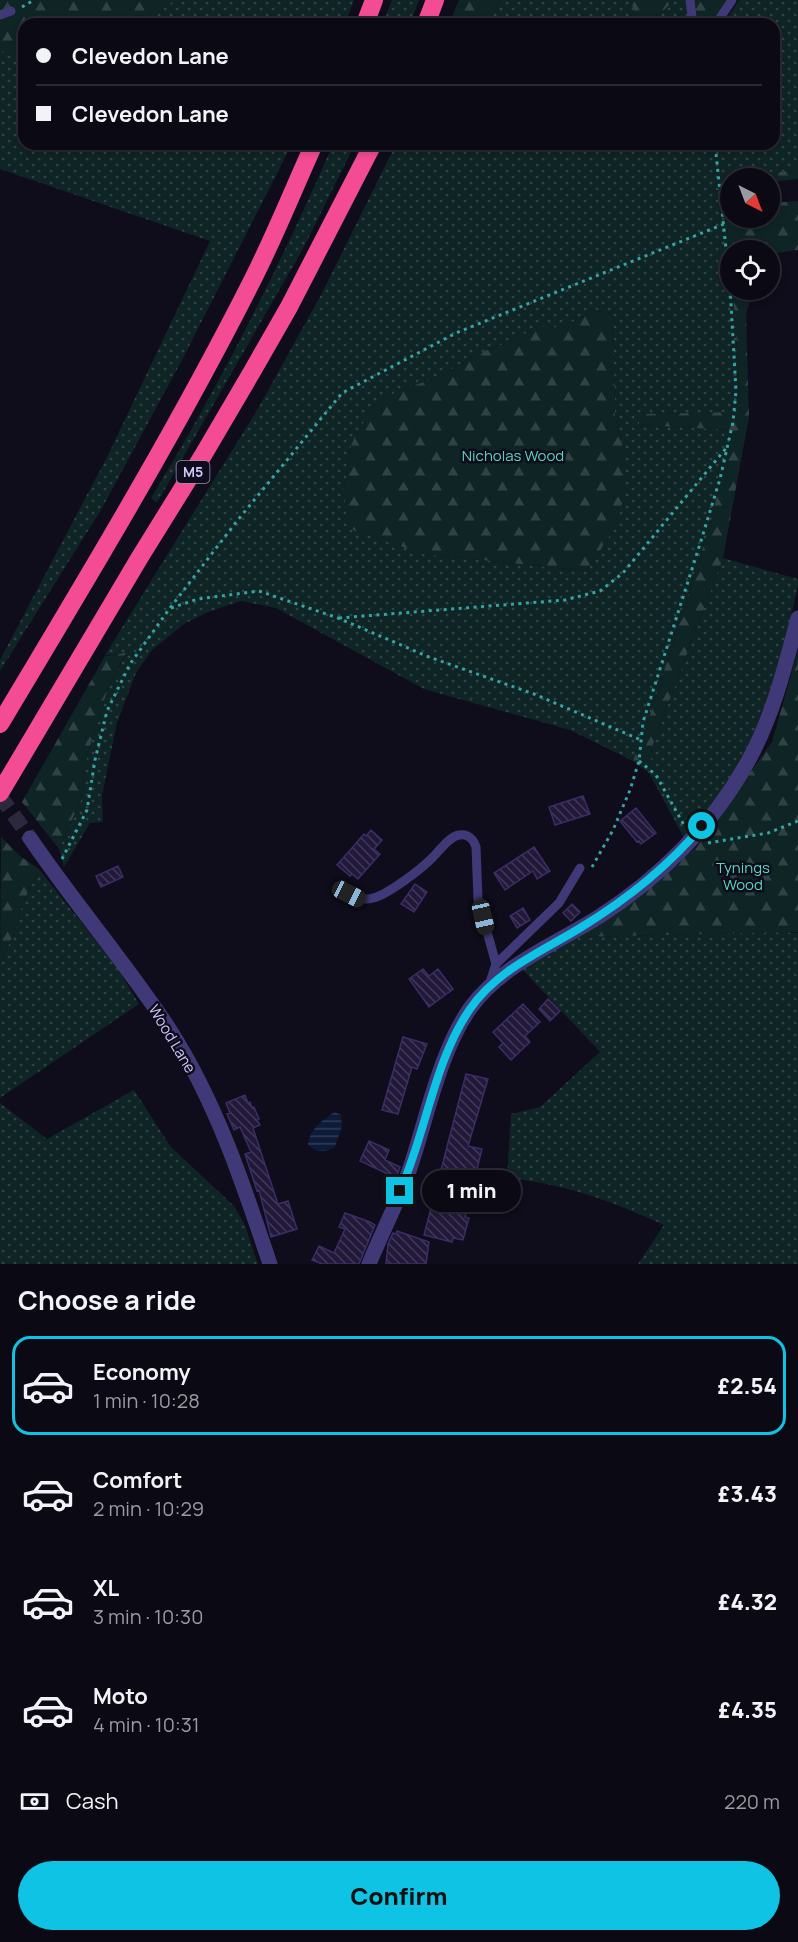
<!DOCTYPE html>
<html lang="en">
<head>
<meta charset="utf-8">
<style>
  body { margin:0; font-family:Manrope,sans-serif; background:#191722; color:#f1f3f6; height:100vh; display:flex; flex-direction:column; font-size:22px; white-space:nowrap }
  * { box-sizing:border-box; margin:0 }
  p { font-size:20px; color:#9a9aa0 }
  .icon { flex:none; width:33px; height:33px; fill:none; stroke:currentColor; stroke-width:2; stroke-linecap:round; stroke-linejoin:round }
  .map { position:relative; height:1264px; overflow:hidden }
  .side { display:flex; flex-direction:column; background:#0b0914; flex:1 }
  .side>* { flex:none }
  .guide { position:absolute; left:18px; top:18px; width:762px; height:132px; border-radius:18px; box-shadow:0 3px 9px #0003,0 0 0 2px #2b2a34; display:grid; align-content:center; height:132px; padding:0 18px; background:#0b0914 }
  .needle { width:39px; rotate:138deg }
  .buttons { position:absolute; left:720px; top:168px; display:grid; gap:12px }
  .buttons a { display:grid; place-items:center; width:60px; height:60px; border-radius:50%; background:#0b0914; box-shadow:0 3px 9px #0003,0 0 0 2px #2b2a34; font-size:30px }
  .end { position:absolute; width:27px; height:27px; margin:-14px; border:8px solid #0ec3e3; background:#111; box-shadow:0 0 0 3px #111 }
  .from { border-radius:50% }
  .bubble { position:absolute; height:42px; border-radius:21px; background:#0b0914; box-shadow:0 3px 9px #0003,0 0 0 2px #2b2a34; font-size:20px; font-weight:800; line-height:42px; text-align:center }
  .car { position:absolute; width:18px; height:36px; margin:-18px -9px; border-radius:8px; box-shadow:0 0 4px 2px #0007; background:linear-gradient(#222 24%,#8ab4d8 0 40%,#222 0 76%,#8ab4d8 0 86%,#222 0) }
  .guide b { display:flex; align-items:center; gap:21px; height:57px; font-size:22px }
  .guide b+b { border-top:2px solid #2b2a34 }
  .guide i { width:15px; height:15px; background:#f1f3f6 }
  ul { padding:0; list-style:none }
  li { display:flex; align-items:center; gap:18px; height:99px; margin:0 12px 9px; padding:0 6px; border:3px solid transparent; border-radius:18px }
  li div { flex:1 }
  li b { display:block; font-size:22px }
  li em { font-style:normal; font-weight:800 }
  li.selected { border-color:#0ec3e3 }
  li>.icon { width:54px; height:54px; stroke-width:1.5 }
  h2 { padding:0 18px; font-size:27px; line-height:72px }
  .pay { display:flex; align-items:center; gap:15px; height:66px; padding:0 18px; font-size:22px }
  .pay p { margin-inline-start:auto }
  .action { display:flex; gap:12px; margin-top:auto; padding:12px 18px }
  .action a { flex:1; height:69px; border-radius:36px; background:#0ec3e3; color:#111; font-size:24px; font-weight:800; line-height:69px; text-align:center }
  .map>svg:first-child { display:block }
</style>
</head>
<body>
<div class="map">
<svg width="798" height="1264" viewBox="0 0 798 1264">
  <defs>
    <pattern id="grass-dots" width="8" height="8" patternUnits="userSpaceOnUse" patternTransform="scale(1.5)"><rect width="8" height="8" fill="#0f2424"/><path d="M2 2h.1M6 6h.1" fill="none" stroke="#314245" stroke-width="1.8" stroke-linecap="round"/></pattern>
    <pattern id="forest-firs" width="22" height="20" patternUnits="userSpaceOnUse" patternTransform="scale(1.5)"><rect width="22" height="20" fill="#0f2424"/><path d="M5 1l3.5 6h-7zM16 11l3.5 6h-7z" fill="#314245"/></pattern>
    <pattern id="water-rules" width="6" height="5" patternUnits="userSpaceOnUse" patternTransform="scale(1.5)"><rect width="6" height="5" fill="#0d1b39"/><path d="M0 2.5h6" fill="none" stroke="#2f3b57"/></pattern>
    <pattern id="building-back-hatch" width="6" height="6" patternUnits="userSpaceOnUse" patternTransform="scale(1.5)"><rect width="6" height="6" fill="#22193a"/><path d="M-1 5l2 2M0 0l6 6M5-1l2 2" fill="none" stroke="#413957"/></pattern>
  </defs>
  <rect width="100%" height="100%" fill="#0f0c1b"/>
  <path fill="url(#grass-dots)" fill-rule="evenodd" d="M0,0H354L345,24H24V144H292L182,360L101,510L0,671V660L108,455L210,241L0,169Z
    M392,0H419L410,24H383Z
    M500,0H630L639,24H489Z
    M674,0H686L690,24H656L657,17Z
    M739,0H798V170L723,177L730,262V290H733L741,413L639,414V425L732,430L711,522L650,715L633,761L570,730L424,689L276,608L241,601L208,612L184,624L152,650L136,673L117,723L102,795L103,822L90,823L64,867L59,849L81,800L87,756L108,688L126,654L105,655L256,412L321,295L396,144H774V24H723ZM593,311L613,313L615,416L622,443L612,532L587,571L424,554L344,491L350,449L400,390L442,376L474,355L504,344L540,327L561,328Z
    M333,144H355L304,247L157,503L151,498C220,385 280,266 333,144Z
    M723,558L798,579V584C785,648 763,728 727,783C715,803 698,820 684,838L649,773L652,747Z
    M39,869L118,969L139,1004L0,1098V964L15,931L22,905Z
    M779,932L798,933V1264H638L664,1225C608,1200 568,1185 507,1178L511,1114L540,1107L600,1052L521,968L579,937Z
    M134,1090L171,1147L234,1206L245,1225L258,1264H0V1103L47,1139Z"/>
  <path fill="url(#forest-firs)" d="M0,0H175L163,9L150,24H24V58L14,53L0,51Z
    M459,0H500L489,24H449Z
    M630,0H674L657,17L656,24H639Z
    M694,0H728L711,24H698Z
    M798,170V179L770,182V178H730V218H770V203L798,201V250L770,254V250H730V262L723,177Z
    M733,290H753L746,314L749,417L723,558L652,747L649,773L633,761L650,715L711,522L732,430L639,425V414L741,412Z
    M593,311L613,313L615,416L622,443L625,475L624,494L620,513L612,532L587,571L424,554L353,530L346,514L344,491L350,449L357,431L380,401L400,390L442,376L474,355L504,344L540,326L561,328Z
    M798,650V932L579,937L666,874L698,845L772,742Z
    M126,653L108,688L87,756L81,800L59,849L22,802L105,656Z
    M1,837L20,856L39,869L22,905L15,931L0,964Z"/>
  <path fill="url(#water-rules)" d="M335,1112L341,1115L342,1126L335,1147C327,1153 314,1152 308,1145C309,1130 323,1119 335,1112Z"/>
  <path fill="url(#building-back-hatch)" stroke="#3b2d65" stroke-width="1.5" d="M583,796L590,814L555,825L549,807Z
    M636,808L656,833L641,844L639,841L637,842L620,821Z
    M371,830L382,840L374,849L380,854L358,879L352,874L350,876L337,865L364,834L366,836Z
    M534,847L550,871L537,879L533,871L505,890L494,873Z
    M118,866L123,877L101,887L96,876Z
    M415,884L427,892L414,912L401,904Z
    M572,904L580,912L571,921L563,913Z
    M523,908L530,920L517,928L510,916Z
    M423,969L429,976L438,969L453,989L429,1007L409,979Z
    M548,999L560,1011L550,1021L539,1009Z
    M523,1004L540,1022L525,1036L530,1042L511,1060L499,1047L503,1043L493,1032Z
    M403,1037L427,1044L417,1069L412,1067L398,1114L382,1110Z
    M466,1074L488,1079L468,1146L482,1149L465,1217L469,1218L463,1240L453,1238L452,1242L424,1235Z
    M245,1095L248,1103L250,1102L252,1108L254,1107L259,1119L257,1120L260,1125L253,1128L278,1204L288,1201L297,1229L271,1237L259,1190L257,1191L245,1154L251,1152L240,1127L234,1130L227,1114L230,1113L226,1103Z
    M369,1141L389,1150L385,1160L400,1167L396,1178L360,1161Z
    M345,1213L370,1222L375,1225L359,1264H322L312,1260L319,1246L334,1253L345,1229L339,1227Z
    M397,1231L429,1242L426,1264H386L388,1244L393,1233L396,1234Z"/>
  <g fill="none" stroke-linecap="round" stroke-linejoin="round">
    <path stroke="#2c283d" stroke-width="15" stroke-dasharray="15 8" stroke-linecap="butt" d="M0,796L30,838"/>
    <path stroke="#34a5a4" stroke-width="3" stroke-dasharray="3 4.5" stroke-linecap="butt" d="M22,7L34,0
      M171,608L198,599L259,591L338,618L429,657L534,694L641,740
      M339,618L565,600L600,591L623,573L727,447
      M639,761L656,775L685,827
      M708,843L768,833L798,821
      M62,859L87,810L95,760L107,711L130,664L170,608L237,521L342,393L456,333L724,224
      M592,867L613,830L630,790L639,761L643,722L700,544L720,479L733,422L736,391L730,287L715,144"/>
    <path stroke="#3f3a77" stroke-width="9" d="M690,0L693,24
      M0,15L11,11
      M716,24L732,0
      M338,888C349,894 360,902 373,898C387,895 420,870 431,859C439,852 448,837 459,835C468,833 474,840 476,847L478,899L496,964
      M489,985L496,964L559,903L580,868"/>
    <path stroke="#3f3a77" stroke-width="15" d="M30,838C74,903 126,963 170,1030C216,1102 243,1183 270,1264
      M369,1264C382,1232 399,1200 410,1168C427,1118 440,1050 471,1007C503,964 556,944 600,916C659,878 713,825 747,763C772,719 785,667 798,618"/>
    <path stroke="#f44c94" stroke-width="18" d="M365,24L374,0
      M426,24L435,0
      M0,724C88,577 177,430 254,277C276,233 294,188 314,144
      M0,793L140,557L202,457L253,370L289,307L373,144"/>
  </g>
  <g fill="none" stroke-linecap="round" stroke-linejoin="round">
    <path stroke="#0ec3e3" stroke-width="8" d="M400,1191C426,1133 434,1061 470,1009C497,970 541,952 580,928C626,900 667,868 702,826"/>
  </g>
  <g text-anchor="middle" stroke-width="5" stroke-linejoin="round" paint-order="stroke">
    <rect fill="#0f0c1b" stroke="#9790b8" stroke-width="1.5" x="176.5" y="461" width="33" height="22" rx="4.5"/>
    <g font-size="14" font-weight="bold" fill="#d1c9fc">
      <text x="193" y="477">M5</text>
    </g>
    <g font-size="15" fill="#5bd6bd" stroke="#0f0c1b">
      <text x="513" y="461">Nicholas Wood</text>
      <text x="743" y="873">Tynings<tspan x="743" dy="17">Wood</tspan></text>
    </g>
    <g font-size="15" fill="#d1c9fc" stroke="#0f0c1b">
      <text transform="translate(172 1039) rotate(59)" y="5">Wood Lane</text>
    </g>
  </g>
</svg>
<div class="buttons">
<a><svg class="needle" viewBox="-14 -14 28 28"><path d="M0-13l5 13h-10z" fill="#e53935"/><path d="M0 13l5-13h-10z" fill="#9a9aa0"/></svg></a>
<a><svg class="icon" aria-label="locate" viewBox="0 0 24 24"><circle cx="12" cy="12" r="6"/><path d="M12 2v4M12 18v4M2 12h4M18 12h4"/></svg></a>
</div>
<i class="end from" style="left:702px;top:826px"></i>
<i class="end" style="left:400px;top:1191px"></i>
<div class="bubble" style="left:422px;top:1170px;width:99px">1 min</div>
<i class="car" style="left:349px;top:894px;rotate:117deg"></i>
<i class="car" style="left:483px;top:917px;rotate:167deg"></i>
<div class="guide">
<b><i class="from"></i>Clevedon Lane</b>
<b><i></i>Clevedon Lane</b>
</div>
</div>
<section class="side">
<h2>Choose a ride</h2>
<ul>
<li class="selected"><svg class="icon" aria-label="car" viewBox="0 0 24 24"><path d="M5 17H2v-5l4-1 3-4h7l3 4 3 1v5h-3M9 17h6M6 11h13"/><circle cx="7" cy="17" r="2"/><circle cx="17" cy="17" r="2"/></svg><div><b>Economy</b><p>1 min · 10:28</p></div><em>£2.54</em></li>
<li><svg class="icon" aria-label="car" viewBox="0 0 24 24"><path d="M5 17H2v-5l4-1 3-4h7l3 4 3 1v5h-3M9 17h6M6 11h13"/><circle cx="7" cy="17" r="2"/><circle cx="17" cy="17" r="2"/></svg><div><b>Comfort</b><p>2 min · 10:29</p></div><em>£3.43</em></li>
<li><svg class="icon" aria-label="car" viewBox="0 0 24 24"><path d="M5 17H2v-5l4-1 3-4h7l3 4 3 1v5h-3M9 17h6M6 11h13"/><circle cx="7" cy="17" r="2"/><circle cx="17" cy="17" r="2"/></svg><div><b>XL</b><p>3 min · 10:30</p></div><em>£4.32</em></li>
<li><svg class="icon" aria-label="car" viewBox="0 0 24 24"><path d="M5 17H2v-5l4-1 3-4h7l3 4 3 1v5h-3M9 17h6M6 11h13"/><circle cx="7" cy="17" r="2"/><circle cx="17" cy="17" r="2"/></svg><div><b>Moto</b><p>4 min · 10:31</p></div><em>£4.35</em></li>
</ul>
<div class="pay"><svg class="icon" aria-label="cash" viewBox="0 0 24 24"><path d="M3 7h18v10H3z"/><circle cx="12" cy="12" r="2"/></svg>Cash<p>220 m</p></div>
<div class="action"><a>Confirm</a></div>
</section>
</body>
</html>
